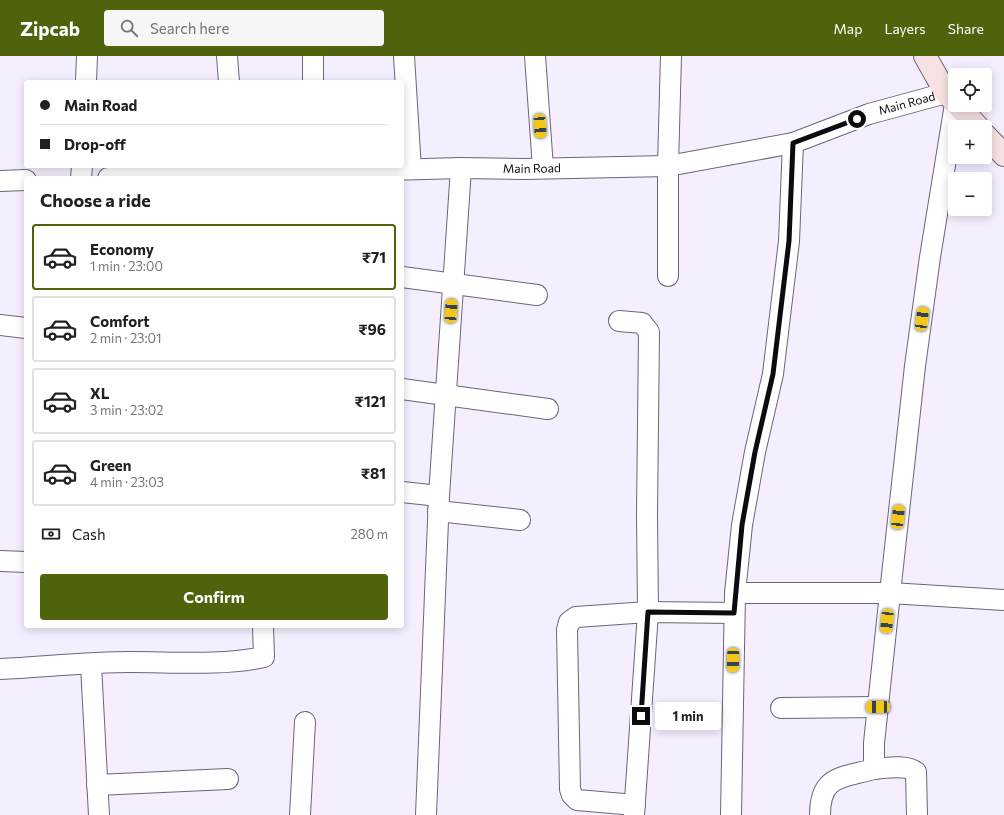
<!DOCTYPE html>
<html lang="en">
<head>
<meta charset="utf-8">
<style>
  body { margin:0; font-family:Commissioner,sans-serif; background:#f6f6f6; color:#202124; height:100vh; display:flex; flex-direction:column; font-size:15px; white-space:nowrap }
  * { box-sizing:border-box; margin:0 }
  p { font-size:13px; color:#757577 }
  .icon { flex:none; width:22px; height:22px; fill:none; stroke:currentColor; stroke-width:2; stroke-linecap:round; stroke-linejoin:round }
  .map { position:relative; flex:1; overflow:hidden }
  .side { position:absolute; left:24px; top:120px; width:380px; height:452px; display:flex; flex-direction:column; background:#fff; border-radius:4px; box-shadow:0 2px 10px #0003 }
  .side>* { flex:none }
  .guide { position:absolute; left:24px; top:24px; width:380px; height:88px; border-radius:4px; box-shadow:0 2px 10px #0003; display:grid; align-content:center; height:88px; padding:0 16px; background:#fff }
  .buttons { position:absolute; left:948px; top:12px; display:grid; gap:8px }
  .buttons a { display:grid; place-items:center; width:44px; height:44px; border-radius:4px; background:#fff; box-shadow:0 2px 10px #0003; font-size:20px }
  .end { position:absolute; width:18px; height:18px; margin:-9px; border:5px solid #0d0a10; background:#fff; box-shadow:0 0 0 2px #fff }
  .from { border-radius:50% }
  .bubble { position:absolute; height:28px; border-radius:4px; background:#fff; box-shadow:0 2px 10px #0003; font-size:13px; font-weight:700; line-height:28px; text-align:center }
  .car { position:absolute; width:12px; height:24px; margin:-12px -6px; border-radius:5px; box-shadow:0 0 3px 1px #0007; background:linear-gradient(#f5c518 24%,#345 0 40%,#f5c518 0 76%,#345 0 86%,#f5c518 0) }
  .guide b { display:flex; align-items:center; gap:14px; height:38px; font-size:15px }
  .guide b+b { border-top:1px solid #e0e0e0 }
  .guide i { width:10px; height:10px; background:#202124 }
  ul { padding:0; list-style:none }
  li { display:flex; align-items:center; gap:12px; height:66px; margin:0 8px 6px; padding:0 8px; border:2px solid #e0e0e0; border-radius:4px }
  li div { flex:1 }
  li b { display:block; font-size:15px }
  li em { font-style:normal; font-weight:700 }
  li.current { border-color:#4f630d }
  li>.icon { width:36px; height:36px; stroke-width:1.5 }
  h2 { padding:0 16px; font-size:18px; line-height:48px }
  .pay { display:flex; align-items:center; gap:10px; height:44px; padding:0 16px; font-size:15px }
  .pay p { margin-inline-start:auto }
  .button { display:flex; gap:8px; margin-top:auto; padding:8px 16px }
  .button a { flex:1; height:46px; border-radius:4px; background:#4f630d; color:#fff; font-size:16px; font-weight:700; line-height:46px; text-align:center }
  header { display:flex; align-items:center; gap:24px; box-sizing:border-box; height:56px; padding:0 20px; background:#4f630d; color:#fff }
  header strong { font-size:19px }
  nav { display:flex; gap:22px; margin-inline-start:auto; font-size:14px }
  .search { width:280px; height:36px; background:#f6f6f6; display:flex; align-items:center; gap:10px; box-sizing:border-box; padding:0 14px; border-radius:4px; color:#757577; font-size:15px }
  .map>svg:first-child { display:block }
</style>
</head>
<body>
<header>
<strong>Zipcab</strong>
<div class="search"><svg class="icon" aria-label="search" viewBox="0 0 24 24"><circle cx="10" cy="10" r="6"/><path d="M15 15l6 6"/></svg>Search here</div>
<nav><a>Map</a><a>Layers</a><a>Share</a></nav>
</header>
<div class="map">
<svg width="1004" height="759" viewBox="0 0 1004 759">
  <rect width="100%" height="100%" fill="#f5eeff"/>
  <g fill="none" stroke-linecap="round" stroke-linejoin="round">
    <g stroke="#6d6577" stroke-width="22">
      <g id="street">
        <path d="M227,0L229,26"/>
        <path d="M313,0V26"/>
        <path d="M404,0L411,113"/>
        <path d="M535,0L543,112"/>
        <path d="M86,26L87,0"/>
        <path d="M81,122L82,110"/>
        <path id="s1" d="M108,122L461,112L524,113L668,110L793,87L869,58L946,37"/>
        <path d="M0,125L26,124"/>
        <path d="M668,220V110L671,0"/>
        <path d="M402,221L537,239"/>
        <path d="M619,265L642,267L649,276L647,459L648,556L576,561L569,566L567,574L570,733L572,739L577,744L635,749"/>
        <path d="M0,269L26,272"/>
        <path d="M402,333L548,353"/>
        <path d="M402,436L439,440"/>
        <path d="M438,455L520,464"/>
        <path d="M0,505L26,506"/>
        <path d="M735,537H890L915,310L930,201L955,48"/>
        <path d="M91,609L99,759"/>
        <path d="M0,613C43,611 87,606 131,606C174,606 221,610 264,601L263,570"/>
        <path d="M781,652L878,651"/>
        <path d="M97,729L228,723"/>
        <path d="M300,759L305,666"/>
        <path d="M426,759L439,440L461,112"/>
        <path d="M634,759L648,556L734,557"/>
        <path d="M731,759L735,537L742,469L755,396L773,318L789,185L793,87"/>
        <path d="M820,759C820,719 842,722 874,713"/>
        <path d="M917,759L916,716C907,708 886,712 874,713V687L890,537L1004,544"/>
      </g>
    </g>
    <g stroke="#6d6577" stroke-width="24">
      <path id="secondary" d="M925,0L946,37L955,46
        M958,49L978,71
        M985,79L1004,99"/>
    </g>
    <use href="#street" stroke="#fff" stroke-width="20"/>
    <use href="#secondary" stroke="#f8e1e3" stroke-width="22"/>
  </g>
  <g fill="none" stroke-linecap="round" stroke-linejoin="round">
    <path stroke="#0d0a10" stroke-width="5" d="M641,660L648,556L734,557L742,469L755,396L773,318L789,185L793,87L857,63"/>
  </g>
  <g text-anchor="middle" stroke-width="3" stroke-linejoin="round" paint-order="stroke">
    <g font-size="12" fill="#0d0a10" stroke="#f5eeff">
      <text dy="4" stroke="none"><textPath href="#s1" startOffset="808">Main Road</textPath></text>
      <text dy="4" stroke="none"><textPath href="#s1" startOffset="424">Main Road</textPath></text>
    </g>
  </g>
</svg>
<div class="buttons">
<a><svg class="icon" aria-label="locate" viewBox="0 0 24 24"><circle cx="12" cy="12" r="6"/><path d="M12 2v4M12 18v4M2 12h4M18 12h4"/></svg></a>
<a>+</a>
<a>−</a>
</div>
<i class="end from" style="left:857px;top:63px"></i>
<i class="end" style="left:641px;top:660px"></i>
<div class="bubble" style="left:655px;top:646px;width:66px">1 min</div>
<i class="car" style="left:540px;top:70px;rotate:176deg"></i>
<i class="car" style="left:451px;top:255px;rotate:4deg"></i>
<i class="car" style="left:922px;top:263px;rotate:8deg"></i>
<i class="car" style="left:898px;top:461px;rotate:6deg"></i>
<i class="car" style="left:887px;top:565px;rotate:186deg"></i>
<i class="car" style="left:733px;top:604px;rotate:181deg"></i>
<i class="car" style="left:878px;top:651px;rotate:270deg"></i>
<div class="guide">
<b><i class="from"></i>Main Road</b>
<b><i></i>Drop-off</b>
</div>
<section class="side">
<h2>Choose a ride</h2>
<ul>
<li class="current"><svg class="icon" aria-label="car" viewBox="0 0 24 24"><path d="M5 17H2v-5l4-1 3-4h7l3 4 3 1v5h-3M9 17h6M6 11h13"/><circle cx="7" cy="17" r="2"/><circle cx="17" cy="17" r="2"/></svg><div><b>Economy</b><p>1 min · 23:00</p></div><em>₹71</em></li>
<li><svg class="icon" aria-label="car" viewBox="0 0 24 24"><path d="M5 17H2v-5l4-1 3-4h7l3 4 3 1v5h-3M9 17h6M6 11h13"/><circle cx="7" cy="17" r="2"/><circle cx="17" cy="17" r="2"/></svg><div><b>Comfort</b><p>2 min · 23:01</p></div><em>₹96</em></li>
<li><svg class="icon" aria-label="car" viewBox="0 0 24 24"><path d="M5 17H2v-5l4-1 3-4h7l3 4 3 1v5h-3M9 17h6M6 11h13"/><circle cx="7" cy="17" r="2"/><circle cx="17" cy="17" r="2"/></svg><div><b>XL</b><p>3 min · 23:02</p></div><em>₹121</em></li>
<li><svg class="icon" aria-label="car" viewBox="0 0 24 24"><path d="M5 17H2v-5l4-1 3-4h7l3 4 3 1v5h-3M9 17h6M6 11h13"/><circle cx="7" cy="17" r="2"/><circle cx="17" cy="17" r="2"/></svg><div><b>Green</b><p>4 min · 23:03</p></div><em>₹81</em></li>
</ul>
<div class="pay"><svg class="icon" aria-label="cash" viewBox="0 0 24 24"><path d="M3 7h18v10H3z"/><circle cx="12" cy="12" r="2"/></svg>Cash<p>280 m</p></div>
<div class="button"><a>Confirm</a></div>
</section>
</div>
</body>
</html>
